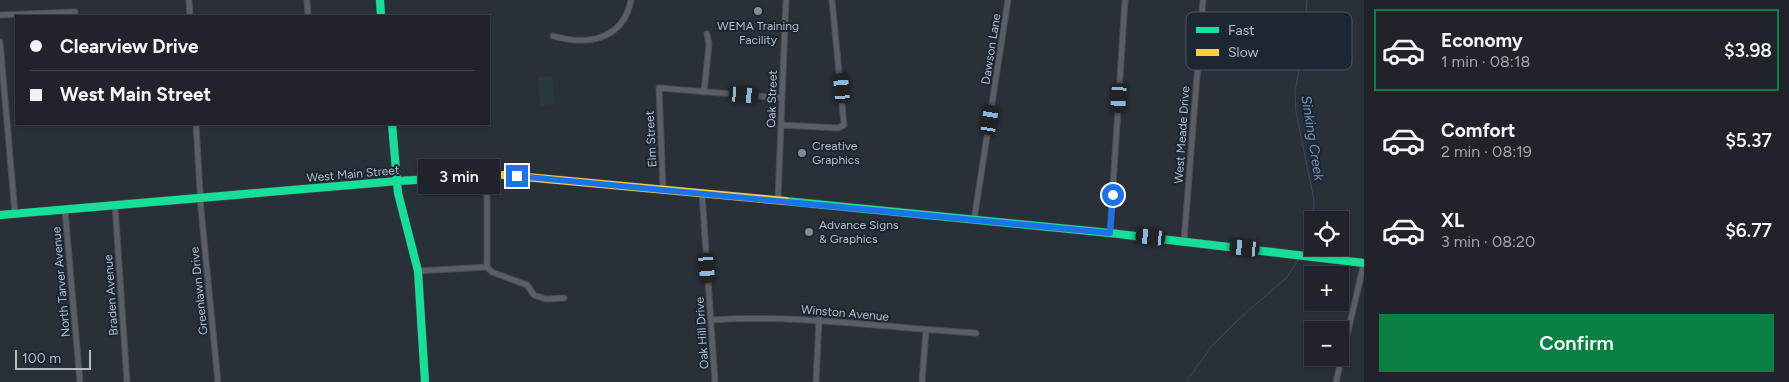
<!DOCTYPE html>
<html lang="en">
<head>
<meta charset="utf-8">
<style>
  body { margin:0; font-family:Figtree,sans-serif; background:#2d3036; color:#f1f3f6; height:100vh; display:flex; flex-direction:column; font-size:19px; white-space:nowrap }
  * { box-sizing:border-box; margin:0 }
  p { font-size:16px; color:#a2a4a8 }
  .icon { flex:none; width:28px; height:28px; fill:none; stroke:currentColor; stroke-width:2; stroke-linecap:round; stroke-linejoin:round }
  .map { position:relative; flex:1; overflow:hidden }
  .details { display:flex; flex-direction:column; background:#20242a; width:425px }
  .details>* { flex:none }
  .top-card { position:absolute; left:15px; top:15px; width:475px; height:110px; border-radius:0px; box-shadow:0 1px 4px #0004,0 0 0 1px #3d4147; display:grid; align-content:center; height:110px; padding:0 15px; background:#20242a }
  .controls { position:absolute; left:1304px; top:211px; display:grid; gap:10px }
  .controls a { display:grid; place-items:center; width:45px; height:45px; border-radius:0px; background:#20242a; box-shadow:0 1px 4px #0004,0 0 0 1px #3d4147; font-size:25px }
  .scale { position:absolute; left:15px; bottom:12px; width:76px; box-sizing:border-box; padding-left:5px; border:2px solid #b4bcc9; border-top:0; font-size:14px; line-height:18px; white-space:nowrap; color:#b4bcc9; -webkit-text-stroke:4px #1d2633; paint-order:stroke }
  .end { position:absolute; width:22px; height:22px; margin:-11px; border:6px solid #1a73e8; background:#fff; box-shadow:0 0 0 2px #fff }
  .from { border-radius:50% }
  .bubble { position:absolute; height:35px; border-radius:0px; background:#20242a; box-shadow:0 1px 4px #0004,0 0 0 1px #3d4147; font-size:16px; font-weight:600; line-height:35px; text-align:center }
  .car { position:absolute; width:15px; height:30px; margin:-15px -8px; border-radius:6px; box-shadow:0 0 4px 1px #0007; background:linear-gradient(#222 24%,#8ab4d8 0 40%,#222 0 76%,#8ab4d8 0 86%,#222 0) }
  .top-card b { display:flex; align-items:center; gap:18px; height:48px; font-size:19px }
  .top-card b+b { border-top:1px solid #3d4147 }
  .top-card i { width:12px; height:12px; background:#f1f3f6 }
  ul { padding:9px 0 0; list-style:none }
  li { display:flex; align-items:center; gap:15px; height:82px; margin:0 10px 8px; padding:0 5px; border:2px solid transparent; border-radius:0px }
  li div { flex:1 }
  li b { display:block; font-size:19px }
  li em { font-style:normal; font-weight:600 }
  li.selected { border-color:#0b8043 }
  li>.icon { width:45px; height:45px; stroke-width:1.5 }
  .button { display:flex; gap:10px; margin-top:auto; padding:10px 15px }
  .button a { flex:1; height:58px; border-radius:0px; background:#0b8043; color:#fff; font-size:20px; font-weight:600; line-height:58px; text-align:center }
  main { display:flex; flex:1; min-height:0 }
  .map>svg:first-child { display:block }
</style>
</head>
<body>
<main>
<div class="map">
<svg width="1364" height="382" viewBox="0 0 1364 382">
  <rect width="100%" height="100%" fill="#2a3038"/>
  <path fill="#273a3e" d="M552,76L555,104L541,106L538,77Z"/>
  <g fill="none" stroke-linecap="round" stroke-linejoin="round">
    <path stroke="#384963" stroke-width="1" d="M1307,0L1304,40L1295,92L1296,112L1314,200L1313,220
      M1303,252L1308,244L1312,226
      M1186,382L1211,347L1238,320L1287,277L1298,260"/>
    <g stroke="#484c53" stroke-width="7">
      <path id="street" d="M189,0L190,16
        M307,0L308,16
        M0,15L75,12
        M553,36C588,46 623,40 631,0
        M0,42L15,214
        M704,92L709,44L707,34
        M196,124L201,209L218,382
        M781,125L838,128L844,125L832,0
        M663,189L659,88L782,98
        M702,193L715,382
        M778,199L786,0
        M115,205L127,382
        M65,210L80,382
        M974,220L1008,0
        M1110,233L1125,0
        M1184,241L1203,0
        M487,267V176
        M418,271L487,267L492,272L527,285L534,295L546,299L564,298
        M711,320C800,314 887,328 976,333
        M816,382L819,319
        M922,382L926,330
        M1336,382L1364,263"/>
    </g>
    <g stroke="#484c53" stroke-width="9">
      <path id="fast" d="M380,0L381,16
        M392,124L398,193L418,271L425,382
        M785,201L1110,233L1364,263
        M0,215L398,181L504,175"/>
    </g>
    <g stroke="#484c53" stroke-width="9">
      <path id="slow" d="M504,175L785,201"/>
    </g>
    <use href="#street" stroke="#5a5e66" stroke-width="5"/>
    <use href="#fast" stroke="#16e098" stroke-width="8"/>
    <use href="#slow" stroke="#ffcf43" stroke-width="8"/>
  </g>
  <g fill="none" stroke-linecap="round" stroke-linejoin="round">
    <path stroke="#1a73e8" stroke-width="6" d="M517,176L1110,233L1113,195"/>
  </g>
  <g fill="#848b96" stroke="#1d2633" stroke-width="2">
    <circle cx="758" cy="11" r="5"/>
    <circle cx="802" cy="153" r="5"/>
    <circle cx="809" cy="232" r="5"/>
  </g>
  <g text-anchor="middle" stroke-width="4" stroke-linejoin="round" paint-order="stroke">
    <g font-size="12" fill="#b4bcc9" stroke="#1d2633" text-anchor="start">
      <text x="758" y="30" text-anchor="middle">WEMA Training<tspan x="758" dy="14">Facility</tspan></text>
      <text x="812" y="150">Creative<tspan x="812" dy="14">Graphics</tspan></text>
      <text x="819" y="229">Advance Signs<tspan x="819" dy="14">&amp; Graphics</tspan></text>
    </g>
    <g font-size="12" fill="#b4bcc9" stroke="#1d2633">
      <text transform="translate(991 49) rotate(-81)" y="4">Dawson Lane</text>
      <text transform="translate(772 99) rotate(-88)" y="4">Oak Street</text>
      <text transform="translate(1182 135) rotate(-86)" y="4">West Meade Drive</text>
      <text transform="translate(651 139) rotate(-93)" y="4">Elm Street</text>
      <text transform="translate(353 174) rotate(-5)" y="4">West Main Street</text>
      <text transform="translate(61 282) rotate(-95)" y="4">North Tarver Avenue</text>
      <text transform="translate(199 291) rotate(-96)" y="4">Greenlawn Drive</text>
      <text transform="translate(111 295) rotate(-94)" y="4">Braden Avenue</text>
      <text transform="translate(845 313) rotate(5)" y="4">Winston Avenue</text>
      <text transform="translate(702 333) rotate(-94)" y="4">Oak Hill Drive</text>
    </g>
    <g font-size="14" font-style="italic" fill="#7c92b1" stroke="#1d2633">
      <text transform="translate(1313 138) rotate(81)" y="5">Sinking Creek</text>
    </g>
  </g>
  <rect x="1186" y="12" width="166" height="58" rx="8" fill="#1d2633" stroke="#4a5360" stroke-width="1"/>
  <rect x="1196" y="27" width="23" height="6" fill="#16e098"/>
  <rect x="1196" y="49" width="23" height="7" fill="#ffcf43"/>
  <g font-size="14" fill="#b4bcc9">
    <text x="1228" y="35">Fast</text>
    <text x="1228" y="57">Slow</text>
  </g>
</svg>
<div class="controls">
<a><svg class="icon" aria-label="locate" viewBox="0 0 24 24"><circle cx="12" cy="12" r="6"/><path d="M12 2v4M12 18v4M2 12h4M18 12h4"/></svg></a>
<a>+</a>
<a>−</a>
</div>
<div class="scale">100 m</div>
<i class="end from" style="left:1113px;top:195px"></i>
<i class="end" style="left:517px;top:176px"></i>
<div class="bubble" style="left:418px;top:159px;width:82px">3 min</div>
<i class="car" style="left:842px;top:88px;rotate:355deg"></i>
<i class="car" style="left:744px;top:95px;rotate:95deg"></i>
<i class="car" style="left:1119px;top:98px;rotate:184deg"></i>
<i class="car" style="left:990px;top:120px;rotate:9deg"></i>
<i class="car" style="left:1151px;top:237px;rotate:276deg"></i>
<i class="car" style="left:1245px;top:248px;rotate:276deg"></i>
<i class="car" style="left:707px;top:268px;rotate:175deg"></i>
<div class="top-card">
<b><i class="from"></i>Clearview Drive</b>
<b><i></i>West Main Street</b>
</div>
</div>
<section class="details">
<ul>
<li class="selected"><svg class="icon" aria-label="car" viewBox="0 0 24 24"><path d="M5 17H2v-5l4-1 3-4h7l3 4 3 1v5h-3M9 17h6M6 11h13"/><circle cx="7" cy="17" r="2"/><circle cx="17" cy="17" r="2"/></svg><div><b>Economy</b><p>1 min · 08:18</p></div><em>$3.98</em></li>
<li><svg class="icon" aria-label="car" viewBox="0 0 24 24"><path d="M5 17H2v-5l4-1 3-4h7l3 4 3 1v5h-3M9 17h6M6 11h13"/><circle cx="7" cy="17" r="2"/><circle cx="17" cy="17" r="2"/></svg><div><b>Comfort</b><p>2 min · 08:19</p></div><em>$5.37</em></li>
<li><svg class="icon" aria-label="car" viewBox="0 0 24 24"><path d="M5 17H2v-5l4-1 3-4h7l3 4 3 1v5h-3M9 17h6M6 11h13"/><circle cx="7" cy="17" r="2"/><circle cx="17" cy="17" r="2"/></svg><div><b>XL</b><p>3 min · 08:20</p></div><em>$6.77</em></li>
</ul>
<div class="button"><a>Confirm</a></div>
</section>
</main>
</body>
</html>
